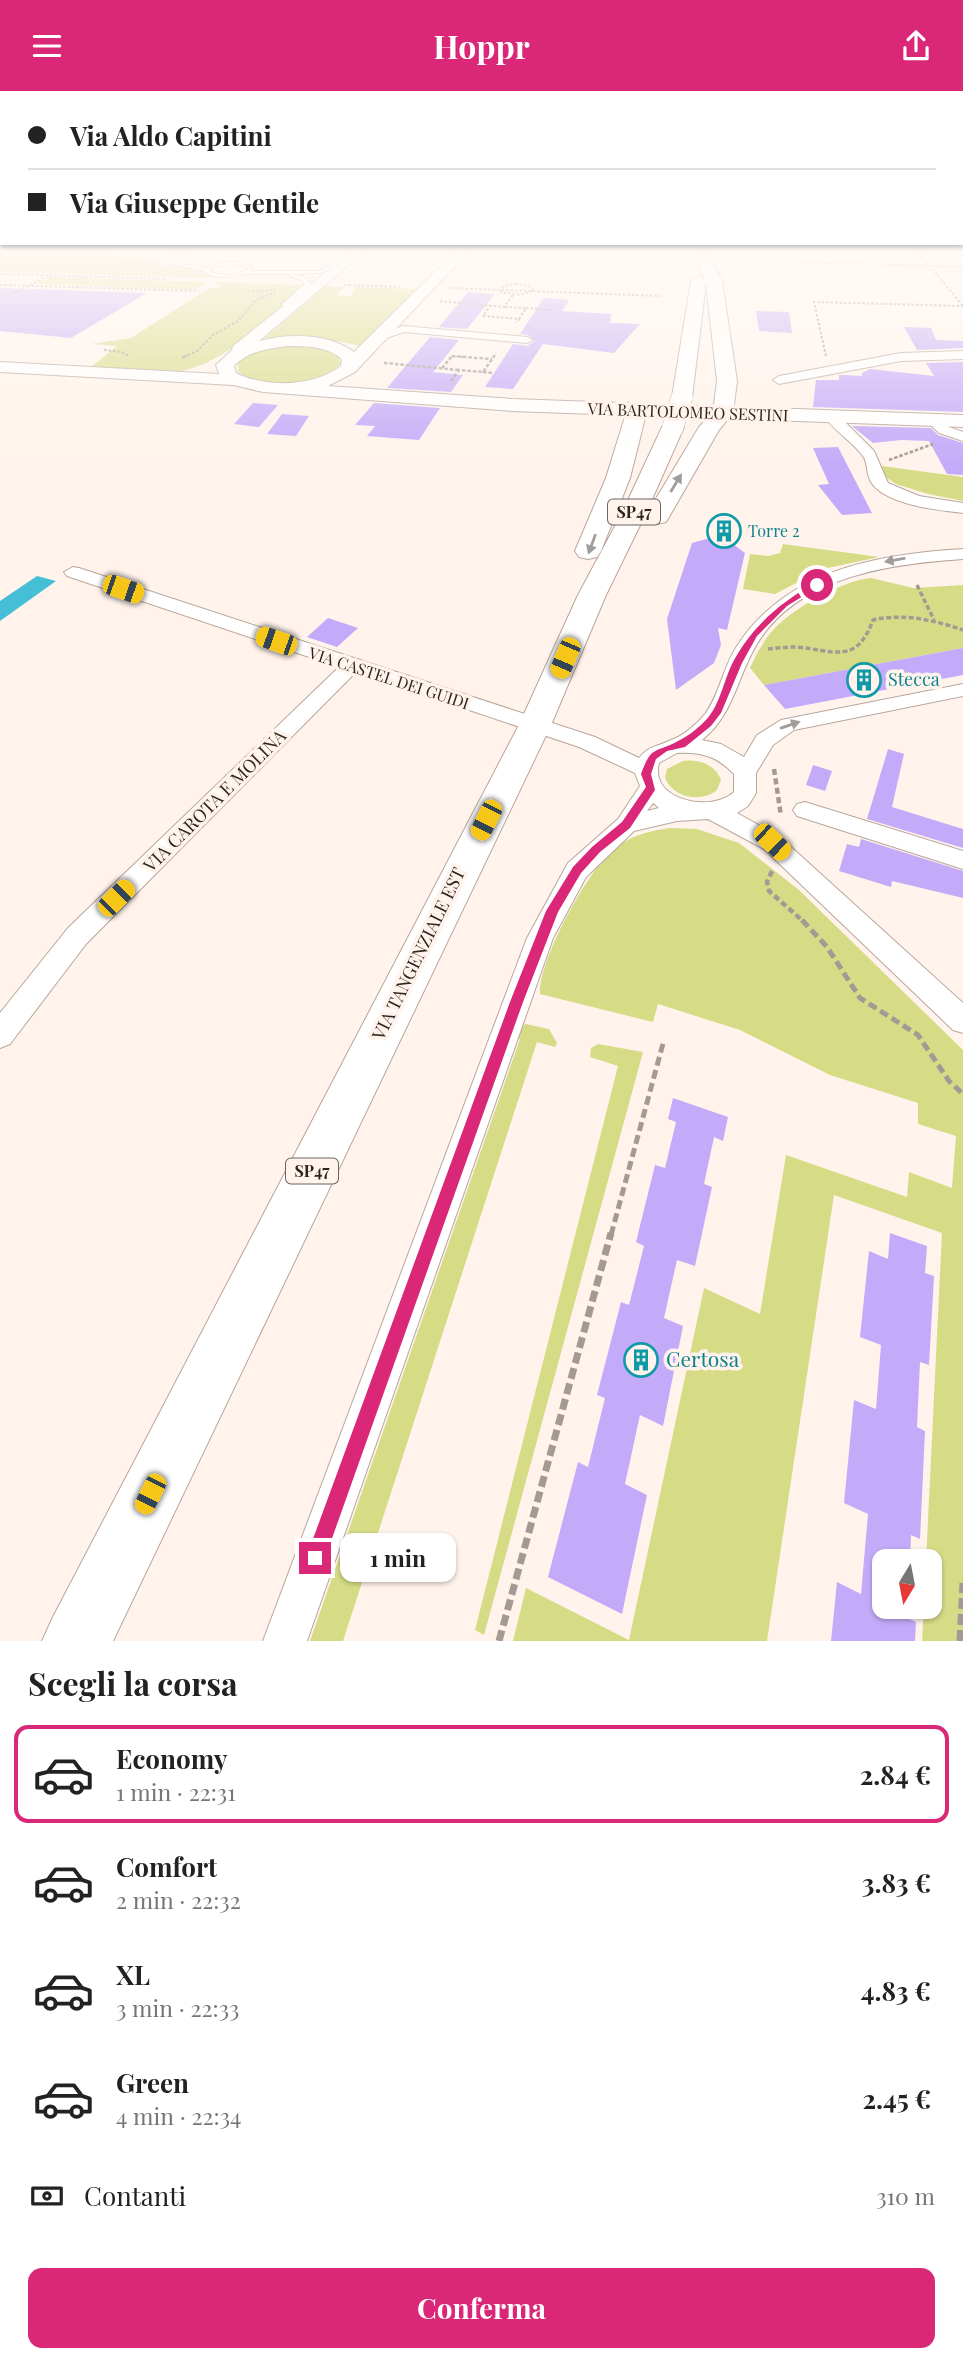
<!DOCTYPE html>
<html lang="it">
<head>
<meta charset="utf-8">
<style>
  body { margin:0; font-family:"Playfair Display",serif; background:#f6f6f6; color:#222; height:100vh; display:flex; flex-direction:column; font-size:26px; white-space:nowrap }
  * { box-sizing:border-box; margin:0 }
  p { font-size:23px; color:#767676 }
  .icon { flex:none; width:38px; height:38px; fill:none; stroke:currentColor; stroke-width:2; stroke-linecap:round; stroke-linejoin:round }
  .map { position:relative; height:1550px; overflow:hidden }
  .details { display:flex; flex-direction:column; background:#fff; flex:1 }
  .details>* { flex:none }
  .guide { position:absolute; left:0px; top:0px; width:964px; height:154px; box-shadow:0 2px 5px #0004; display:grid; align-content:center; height:154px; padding:0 28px; background:#fff }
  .needle { width:46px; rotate:190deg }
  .tools { position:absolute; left:872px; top:1458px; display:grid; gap:14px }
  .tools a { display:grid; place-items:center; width:70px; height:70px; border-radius:14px; background:#fff; box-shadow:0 2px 5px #0004; font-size:35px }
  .end { position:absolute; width:32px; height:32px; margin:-16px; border:9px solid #db2777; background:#fff; box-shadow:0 0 0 4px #fff }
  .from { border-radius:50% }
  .bubble { position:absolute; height:49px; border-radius:14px; background:#fff; box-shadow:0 2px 5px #0004; font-size:23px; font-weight:700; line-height:49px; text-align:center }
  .car { position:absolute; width:21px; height:42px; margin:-21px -10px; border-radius:9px; box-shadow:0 0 5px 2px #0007; background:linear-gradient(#f5c518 24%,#345 0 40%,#f5c518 0 76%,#345 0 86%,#f5c518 0) }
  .guide b { display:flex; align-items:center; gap:24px; height:66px; font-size:26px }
  .guide b+b { border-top:2px solid #e0e0e0 }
  .guide i { width:18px; height:18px; background:#222 }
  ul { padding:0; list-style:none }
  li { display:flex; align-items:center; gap:21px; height:98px; margin:0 14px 10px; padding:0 14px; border:4px solid transparent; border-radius:14px }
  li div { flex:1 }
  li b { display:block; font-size:26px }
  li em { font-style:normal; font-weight:700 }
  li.selected { border-color:#db2777 }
  li>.icon { width:63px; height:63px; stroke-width:1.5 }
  h2 { padding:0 28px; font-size:32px; line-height:84px }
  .pay { display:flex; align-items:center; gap:18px; height:77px; padding:0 28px; font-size:26px }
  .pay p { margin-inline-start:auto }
  .primary-button { display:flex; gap:14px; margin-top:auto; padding:14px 28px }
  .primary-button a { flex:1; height:80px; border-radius:14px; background:#db2777; color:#fff; font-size:28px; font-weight:700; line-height:80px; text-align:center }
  header { display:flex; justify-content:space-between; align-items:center; height:91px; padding:0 28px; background:#db2777; color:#fff; font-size:32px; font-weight:700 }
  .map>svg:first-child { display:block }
</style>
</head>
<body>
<header><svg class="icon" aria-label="menu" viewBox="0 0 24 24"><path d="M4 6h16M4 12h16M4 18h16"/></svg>Hoppr<svg class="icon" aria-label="share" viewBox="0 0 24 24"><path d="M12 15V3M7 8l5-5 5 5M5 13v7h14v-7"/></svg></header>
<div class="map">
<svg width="963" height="1550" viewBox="0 0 963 1550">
  <rect width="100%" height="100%" fill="#fff3ec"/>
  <path fill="#d5dc85" d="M0,157L159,168L154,172L158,174L200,178L207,184L216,187L0,181Z
    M50,186L208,191L195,199L36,193Z
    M217,191L303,194C272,225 224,274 179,280C150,283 120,278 91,276L117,255L91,253L131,247L209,197H218L223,194L214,193Z
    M326,195L345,196L336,204L351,205L356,196L417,198L362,255L319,247H265Z
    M288,254L322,257L338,265L341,272C325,296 259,298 238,280V270L254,261Z
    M882,375L963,386V410L928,403L896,393L884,385Z
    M783,453L879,466L823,478L775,503L743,498L750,463L768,465L780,462Z
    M871,487L913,497L963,494V557L764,594L750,577C756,563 765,547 776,536C797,515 842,490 871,487Z
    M683,670C699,668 715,673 721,689L717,699C701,712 673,707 665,687L667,678Z
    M671,737L697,738L739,752L799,799L963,959V1550H922L924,1516H929V1470H926L942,1142L834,1104L767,1550H513L526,1497L629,1549L704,1197L760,1223L786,1064L907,1106L909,1081L952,1097L956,1045L918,1033V1012L830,984L740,939L658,913L653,931L540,903C538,871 587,781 612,760C630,744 649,740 671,737Z
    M526,933L549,938L557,952L555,956L537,951L343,1550H310L520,948L513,945L520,936Z
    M598,953L643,961L484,1544L475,1539L618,975L590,966L591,957Z"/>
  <path fill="#44bfd6" d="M37,485L56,490L0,530V510Z"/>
  <path fill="#c4abf9" d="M0,197L33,198L147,202L71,247L0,240Z
    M468,201L495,203L467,238L439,236Z
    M544,207L569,209L562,220L611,223L610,232L640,233L614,262L543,253L513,298L485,296L513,253L527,255L535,250L528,244L520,243Z
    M756,220L789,221L792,242L759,240Z
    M904,236L931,237L936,249L963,250V257L917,259Z
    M430,246L459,249L433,281L463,284L451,301L387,297Z
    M963,271V321L813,316L816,289H839V284H844L862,285V282L870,278L934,285L926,272Z
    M253,312L278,314L259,336L234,333Z
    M374,312L440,317L419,349L367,345L375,335L355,334Z
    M282,323L309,325L296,345L267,343Z
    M852,335L931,337L938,344L963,352V384L947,383L929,350L901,349L873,352Z
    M838,356L872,422L842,424L818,394L829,393L813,357Z
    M721,444L745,462L727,539L718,537L721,554L714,572L676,599L667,528L692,452Z
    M328,527L358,537L337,556L307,546Z
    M963,557V584L785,618L764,594Z
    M888,658L904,663L892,716L963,738V757L867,728Z
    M813,674L832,680L825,700L806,694Z
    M861,748L963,780V807L892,790L891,796L839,780L847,753L859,756Z
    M673,1007L728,1026L723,1050L714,1046L704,1093L712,1096L695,1175L677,1169L664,1227L683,1235L663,1335L640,1324L625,1393L647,1404L622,1523L548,1486L578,1371L588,1376L605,1307L597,1304L621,1211L629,1214L644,1155L636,1151L655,1074L665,1077L676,1031L668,1028Z
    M890,1142L927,1155L925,1182L934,1185L929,1274L920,1271L917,1336L925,1340L920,1448L911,1444L910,1470H884V1516H907V1527L916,1531L915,1550H831L837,1491L861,1503L868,1423L844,1412L854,1309L876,1318L881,1254L860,1246L869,1160L888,1168Z"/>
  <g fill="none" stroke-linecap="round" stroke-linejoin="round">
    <g stroke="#b8a69b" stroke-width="2">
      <path id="service" d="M186,159L188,161L165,170L208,177C220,170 243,167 253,178L250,180H319L356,160L360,161L322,182L293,183L306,187L310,193L288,213L291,217L288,219L282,213L305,193L302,189L290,185L291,183C277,183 263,183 250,183C233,184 221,190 204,181V179L157,171ZM234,173L246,175L248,178C236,185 222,186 209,180L214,176Z"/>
    </g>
    <g stroke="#b8a69b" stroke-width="2">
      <path id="minor" d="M403,235L527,246L533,249L527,252L404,241L378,250L372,247Z
        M963,260V268L901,270L779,293L773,289L779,285L901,262Z
        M831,321L836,322L874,360L888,392L919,405L963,412V422C938,419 885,414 871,391C866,383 868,372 863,365C852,350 835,341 824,325Z
        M933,325L949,336L963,341V350L939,342L926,329Z
        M963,458V468C888,473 790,486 752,562C736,593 731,626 702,649L721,653L744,666L757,644L781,629L963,593V605L794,639L773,654L756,682V702L748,715L737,722L780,746L963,912V942L953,939L764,758L708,728L677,730L634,740L586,786L553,847L307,1550H263L527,847L568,772L618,728L640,695L635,682L579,656L356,581L86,853L10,953L0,957V922L68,837L339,576L67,485L64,481L73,476L79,477L595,646L639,667C648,655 659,655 671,649C683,645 697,633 705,623C720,603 723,576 737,555C786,479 878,463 963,458ZM677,662C701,661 717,665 734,683V701C712,722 649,710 659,672ZM653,712L659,717L647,720Z
        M805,711L963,760V778L797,725L793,719L797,713Z"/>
    </g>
    <g stroke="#b8a69b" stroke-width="2">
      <path id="secondary" d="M356,157H369L259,250C289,242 329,242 354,261L459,157H472L355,281L328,295L512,308L963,324V336L512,320L263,301L233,294L0,281V271L219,283L216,274L232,259L233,255ZM287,255C307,255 326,255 342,268L341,275C313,296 266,297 236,282L234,275C248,260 267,258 287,255Z"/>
    </g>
    <g stroke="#b8a69b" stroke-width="2">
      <path id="primary" d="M702,163L707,164L722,190L737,290L733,322L719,339L669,426L666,431L657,433L648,431L645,426L699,336L713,321L717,290L706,192L692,306L689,310H675L672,306L691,190L699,185L705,188L695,167Z
        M637,313L644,315L647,319L630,387L601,460L597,466L588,468L579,466L575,460L606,387L627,319L630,315Z
        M673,330L680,332L684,336L646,422L606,504L551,634L113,1550H42L53,1526L519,634L578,504L622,422L662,336L666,332Z"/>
    </g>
    <path stroke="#a39a94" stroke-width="2" stroke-dasharray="2.5 2" stroke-linecap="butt" d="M915,157L962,214
      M798,171L963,176
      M0,183L167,188
      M515,193L529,195L534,199L521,204L501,201L503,195Z
      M0,194L199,200
      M344,194L401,196
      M452,197L660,205
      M247,200L275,199
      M14,202L48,185
      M440,210L504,216L513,204
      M491,214L483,225L519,228L516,232
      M505,216L526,217L519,228
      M526,217L551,219
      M104,259L122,261L129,265
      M452,265L464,266
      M826,265L814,211L963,215
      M184,266L197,260L213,244L238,230L256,209L275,201
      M493,266L496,262"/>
    <path stroke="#a39a94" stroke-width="2.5" stroke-dasharray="3.5 2" stroke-linecap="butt" d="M452,265L492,268
      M182,267L188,264
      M384,272L459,279
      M442,277L453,264
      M483,281L493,282
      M451,290L459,279L483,281L495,264
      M889,369L933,353"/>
    <path stroke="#a39a94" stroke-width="3.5" stroke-dasharray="5 2.5" stroke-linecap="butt" d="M917,494L934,529
      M768,558C777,557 787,556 796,556C834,559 856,575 873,529C904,522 933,529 963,539"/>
    <path stroke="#a39a94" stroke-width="4.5" stroke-dasharray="6 3.5" stroke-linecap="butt" d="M774,678L781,725
      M772,780L767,791L769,800L804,831"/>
    <path stroke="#a39a94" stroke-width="5" stroke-dasharray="9 4.5" stroke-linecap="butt" d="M802,829L827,856L860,907L918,944L949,990L963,1003
      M611,1144L664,949"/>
    <path stroke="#a39a94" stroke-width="7" stroke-dasharray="11 5" stroke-linecap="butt" d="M499,1550L611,1142
      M960,1550L963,1492"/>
    <use href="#service" fill="#fff" fill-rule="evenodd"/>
    <use href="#minor" fill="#fff" fill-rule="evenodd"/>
    <use href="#secondary" fill="#fff" fill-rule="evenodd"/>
    <use href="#primary" fill="#fff" fill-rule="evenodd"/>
    <g stroke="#b8a69b" stroke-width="22" stroke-linecap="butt">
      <path id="primary-bridge" d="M673,336L682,306"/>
    </g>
    <use href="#primary-bridge" stroke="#fff" stroke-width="21"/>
  </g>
  <defs><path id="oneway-solid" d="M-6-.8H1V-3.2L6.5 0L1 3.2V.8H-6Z" transform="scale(1.75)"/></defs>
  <g fill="#a09d9b">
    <use href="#oneway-solid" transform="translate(676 392) rotate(-59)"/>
    <use href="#oneway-solid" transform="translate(592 453) rotate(110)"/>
    <use href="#oneway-solid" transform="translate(895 469) rotate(170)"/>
    <use href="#oneway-solid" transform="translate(790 634) rotate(-19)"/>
  </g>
  <linearGradient id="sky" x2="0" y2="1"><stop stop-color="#66b8e1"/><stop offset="0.42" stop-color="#fffaf6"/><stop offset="1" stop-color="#fffaf6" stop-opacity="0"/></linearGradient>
  <rect width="963" height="374" fill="url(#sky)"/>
  <path fill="#db2777" d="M814,492L821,494L787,515L757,545L742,572L721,622L711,635L685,656L667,660L656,668L651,683L655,699L630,737L600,761L581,782L558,821L523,911L325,1467L322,1474L315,1477L308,1474L306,1467L510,911L546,820L573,776L592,756L622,731L646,696L641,683C652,653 655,663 678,650C687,646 697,638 704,631C719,617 723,592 732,573C751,536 779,513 814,492Z"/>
  <defs>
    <g id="building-ring" transform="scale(1.75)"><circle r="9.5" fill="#fff3ec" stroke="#0f9aa8" stroke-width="1.5"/><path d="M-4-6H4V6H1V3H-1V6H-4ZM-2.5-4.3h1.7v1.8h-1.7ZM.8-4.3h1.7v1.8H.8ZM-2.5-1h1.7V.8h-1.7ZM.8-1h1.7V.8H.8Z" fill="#0f9aa8"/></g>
  </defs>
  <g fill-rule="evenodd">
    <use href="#building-ring" x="724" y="440"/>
    <use href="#building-ring" x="864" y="589"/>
    <use href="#building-ring" x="641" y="1269"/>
  </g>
  <g text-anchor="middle" stroke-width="7" stroke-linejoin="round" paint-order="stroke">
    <g font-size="16" fill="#2c2521" stroke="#fff3ec">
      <text transform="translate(688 321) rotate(2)" y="6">VIA BARTOLOMEO SESTINI</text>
      <text transform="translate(389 587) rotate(18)" y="6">VIA CASTEL DEI GUIDI</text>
    </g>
    <g fill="#fff3ec" stroke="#6b635e" stroke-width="2">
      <rect x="608" y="408.5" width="52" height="25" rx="5"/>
      <rect x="286" y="1067.5" width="52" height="25" rx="5"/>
    </g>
    <g font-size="16" font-weight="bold" fill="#2c2521">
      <text x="634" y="427">SP47</text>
      <text x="312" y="1086">SP47</text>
    </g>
    <g font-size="16" fill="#0d838f" stroke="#fff3ec" text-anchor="start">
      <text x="748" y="446">Torre 2</text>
    </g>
    <g font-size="18" fill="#0d838f" stroke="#fff3ec" text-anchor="start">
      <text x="888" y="595">Stecca</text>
    </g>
    <g font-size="18" fill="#2c2521" stroke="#fff3ec">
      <text transform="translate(215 710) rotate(-45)" y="6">VIA CAROTA E MOLINA</text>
      <text transform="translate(419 863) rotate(-64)" y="6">VIA TANGENZIALE EST</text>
    </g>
    <g font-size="21" fill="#0d838f" stroke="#fff3ec" text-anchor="start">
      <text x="666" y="1276">Certosa</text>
    </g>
  </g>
</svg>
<div class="tools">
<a><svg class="needle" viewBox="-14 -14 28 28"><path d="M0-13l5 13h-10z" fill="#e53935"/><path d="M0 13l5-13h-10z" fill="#767676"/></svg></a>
</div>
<i class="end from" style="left:817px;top:494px"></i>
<i class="end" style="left:315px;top:1467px"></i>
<div class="bubble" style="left:340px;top:1442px;width:116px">1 min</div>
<i class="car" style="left:123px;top:498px;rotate:109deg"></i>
<i class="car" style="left:276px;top:550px;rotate:289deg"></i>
<i class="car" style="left:565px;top:567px;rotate:203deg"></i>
<i class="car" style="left:486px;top:729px;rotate:207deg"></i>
<i class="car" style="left:772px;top:751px;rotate:134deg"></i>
<i class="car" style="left:116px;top:807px;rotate:45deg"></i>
<i class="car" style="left:150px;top:1403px;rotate:207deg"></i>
<div class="guide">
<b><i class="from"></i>Via Aldo Capitini</b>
<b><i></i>Via Giuseppe Gentile</b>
</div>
</div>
<section class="details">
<h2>Scegli la corsa</h2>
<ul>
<li class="selected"><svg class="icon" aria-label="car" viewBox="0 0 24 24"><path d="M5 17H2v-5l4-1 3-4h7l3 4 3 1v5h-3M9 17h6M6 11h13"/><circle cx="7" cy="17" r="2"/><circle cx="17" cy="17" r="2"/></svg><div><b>Economy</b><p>1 min · 22:31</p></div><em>2.84 €</em></li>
<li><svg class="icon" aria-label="car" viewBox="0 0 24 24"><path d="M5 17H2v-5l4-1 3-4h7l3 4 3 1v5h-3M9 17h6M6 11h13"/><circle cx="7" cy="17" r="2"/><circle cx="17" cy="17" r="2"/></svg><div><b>Comfort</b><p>2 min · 22:32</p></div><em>3.83 €</em></li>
<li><svg class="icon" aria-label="car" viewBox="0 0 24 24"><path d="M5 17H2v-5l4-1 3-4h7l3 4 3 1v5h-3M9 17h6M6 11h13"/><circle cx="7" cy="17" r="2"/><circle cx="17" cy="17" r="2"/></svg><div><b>XL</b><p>3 min · 22:33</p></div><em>4.83 €</em></li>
<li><svg class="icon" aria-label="car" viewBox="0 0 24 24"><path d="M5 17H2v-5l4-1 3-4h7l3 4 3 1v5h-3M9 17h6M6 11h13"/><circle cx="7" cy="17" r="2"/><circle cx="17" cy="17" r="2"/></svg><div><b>Green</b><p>4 min · 22:34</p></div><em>2.45 €</em></li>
</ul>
<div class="pay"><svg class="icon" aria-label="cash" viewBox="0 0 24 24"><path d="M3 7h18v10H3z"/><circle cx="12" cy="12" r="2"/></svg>Contanti<p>310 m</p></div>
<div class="primary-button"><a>Conferma</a></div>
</section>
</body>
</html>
